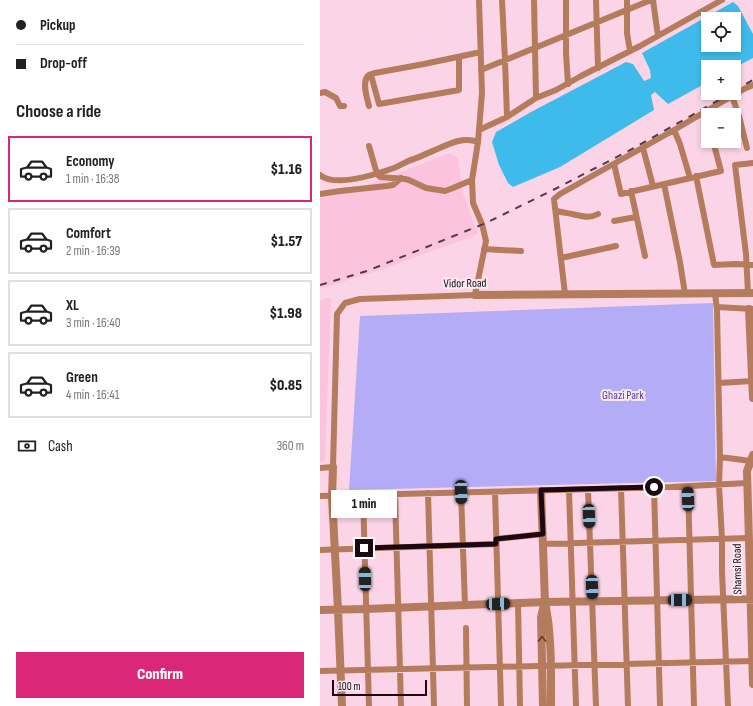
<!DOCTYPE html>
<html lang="en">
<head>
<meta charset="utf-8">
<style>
  body { margin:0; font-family:"Sofia Sans Condensed",sans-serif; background:#f2f2f2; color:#202124; height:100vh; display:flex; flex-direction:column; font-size:15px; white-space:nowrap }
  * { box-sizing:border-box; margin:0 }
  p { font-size:13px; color:#757577 }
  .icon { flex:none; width:22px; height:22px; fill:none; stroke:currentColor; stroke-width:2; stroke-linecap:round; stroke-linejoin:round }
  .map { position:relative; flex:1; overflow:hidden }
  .drawer { display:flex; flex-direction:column; background:#fff; width:320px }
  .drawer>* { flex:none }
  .guide { display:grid; align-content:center; height:88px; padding:0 16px; background:#fff }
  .controls { position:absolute; left:381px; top:12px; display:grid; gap:8px }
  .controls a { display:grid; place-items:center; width:40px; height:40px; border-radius:0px; background:#fff; box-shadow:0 2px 6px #0003; font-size:20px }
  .scale { position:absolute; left:12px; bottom:10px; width:95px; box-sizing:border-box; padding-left:4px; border:2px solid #1c0813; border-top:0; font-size:11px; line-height:14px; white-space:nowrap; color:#1c0813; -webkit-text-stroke:3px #f7eaf0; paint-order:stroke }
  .end { position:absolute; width:18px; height:18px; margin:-9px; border:5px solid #1c0813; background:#fff; box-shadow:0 0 0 2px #fff }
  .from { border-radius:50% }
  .bubble { position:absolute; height:28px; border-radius:0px; background:#fff; box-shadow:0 2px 6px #0003; font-size:13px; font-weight:800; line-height:28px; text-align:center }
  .car { position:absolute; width:12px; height:24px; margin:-12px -6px; border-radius:5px; box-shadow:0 0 3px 1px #0007; background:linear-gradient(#222 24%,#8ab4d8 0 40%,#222 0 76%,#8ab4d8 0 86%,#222 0) }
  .guide b { display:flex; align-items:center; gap:14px; height:38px; font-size:15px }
  .guide b+b { border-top:1px solid #e0e0e0 }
  .guide i { width:10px; height:10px; background:#202124 }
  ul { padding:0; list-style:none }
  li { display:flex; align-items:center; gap:12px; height:66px; margin:0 8px 6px; padding:0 8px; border:2px solid #e0e0e0; border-radius:0px }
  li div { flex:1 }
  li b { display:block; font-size:15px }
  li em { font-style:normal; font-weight:800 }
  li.current { border-color:#db2777 }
  li>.icon { width:36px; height:36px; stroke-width:1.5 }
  h2 { padding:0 16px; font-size:18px; line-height:48px }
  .pay { display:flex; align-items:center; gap:10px; height:44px; padding:0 16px; font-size:15px }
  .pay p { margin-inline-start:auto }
  .button { display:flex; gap:8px; margin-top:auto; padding:8px 16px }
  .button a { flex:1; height:46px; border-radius:0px; background:#db2777; color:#fff; font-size:16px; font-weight:800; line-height:46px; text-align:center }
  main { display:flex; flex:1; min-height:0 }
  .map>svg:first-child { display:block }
</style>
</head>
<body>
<main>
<section class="drawer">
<div class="guide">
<b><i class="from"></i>Pickup</b>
<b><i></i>Drop-off</b>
</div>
<h2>Choose a ride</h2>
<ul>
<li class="current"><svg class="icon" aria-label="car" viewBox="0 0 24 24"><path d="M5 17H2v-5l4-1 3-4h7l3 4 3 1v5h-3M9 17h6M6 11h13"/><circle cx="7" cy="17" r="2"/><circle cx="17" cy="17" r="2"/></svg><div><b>Economy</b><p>1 min · 16:38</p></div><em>$1.16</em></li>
<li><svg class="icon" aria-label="car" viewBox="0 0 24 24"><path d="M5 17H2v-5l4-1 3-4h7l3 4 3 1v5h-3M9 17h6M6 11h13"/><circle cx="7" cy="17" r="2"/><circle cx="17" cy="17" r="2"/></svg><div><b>Comfort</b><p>2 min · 16:39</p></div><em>$1.57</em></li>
<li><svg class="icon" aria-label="car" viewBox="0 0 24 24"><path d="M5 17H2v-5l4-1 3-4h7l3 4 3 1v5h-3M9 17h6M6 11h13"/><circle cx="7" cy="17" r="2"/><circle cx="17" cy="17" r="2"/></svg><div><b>XL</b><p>3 min · 16:40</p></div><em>$1.98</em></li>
<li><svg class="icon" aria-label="car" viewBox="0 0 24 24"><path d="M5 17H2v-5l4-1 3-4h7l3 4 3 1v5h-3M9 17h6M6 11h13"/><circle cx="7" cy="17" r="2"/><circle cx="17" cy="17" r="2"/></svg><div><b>Green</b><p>4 min · 16:41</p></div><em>$0.85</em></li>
</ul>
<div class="pay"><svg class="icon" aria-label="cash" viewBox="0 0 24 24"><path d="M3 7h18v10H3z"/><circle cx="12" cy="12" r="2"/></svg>Cash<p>360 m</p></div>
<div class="button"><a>Confirm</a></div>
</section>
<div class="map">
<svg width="433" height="706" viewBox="0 0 433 706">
  <rect width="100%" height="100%" fill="#fbd5e7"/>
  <path fill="#fbc3de" d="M130,153L138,158L143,193L158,234L63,269L0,289V198L31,191Z
    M11,297L5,461H0V300Z"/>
  <path fill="#b4acf6" d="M393,303L396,481L29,490L40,316Z"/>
  <path fill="#3fbbeb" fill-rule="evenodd" d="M413,2L418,6L433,34V58L414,68V67H388V82L348,104L335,92L331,95L334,110L240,167L193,187L188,183L179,165L172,142L176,132L211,112L306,62L313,64L324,81L331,78L330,70L322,53ZM388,19H414V45H388Z"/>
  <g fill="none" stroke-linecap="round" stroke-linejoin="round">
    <path stroke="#b57b5d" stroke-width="6" d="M182,0L185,60L187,117
      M214,0L216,98
      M246,0V53L248,84
      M276,0L278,68
      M307,0V33L310,51
      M333,0L338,36
      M161,70L331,0
      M51,75L59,104L139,90V57
      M0,93L5,92L16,98L20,106H24
      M412,96L419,116L427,148
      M49,106C47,98 41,81 49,75C51,74 53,74 55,73L104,64L161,52
      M385,112L388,123
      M159,130L187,117L216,98L236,90L261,76L320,46L402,0
      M354,130L360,144L370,178
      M49,146L57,174L60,177L85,179L89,180L106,188L125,191L133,188L152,180
      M323,148L333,186
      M294,164L301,194L401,171L393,141
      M0,175C16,188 57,174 74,168C81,165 87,161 94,159C99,157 104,155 108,153C124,147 141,135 158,142
      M376,176L394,265L416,264L433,265
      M344,184L360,262L365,294
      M311,191L325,256
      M0,194L20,191L67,186L73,185L81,178
      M236,211C241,212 247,213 252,214C262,216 269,219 278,214
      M294,221L316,217
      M164,249L201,251
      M241,258L296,246
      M428,293L426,254L415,165L433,163
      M245,294L234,199L240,194L354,130L424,89L433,85
      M395,294L397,309L398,360L400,457L399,485L402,539V572L408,706
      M397,307L433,309
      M399,383L433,381
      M400,457L431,461
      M0,468L13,467L17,314L25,303L40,299L155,295L166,241L162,224L153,203L152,180L158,142L162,93L159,0
      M368,486L374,706
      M334,487L340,706
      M301,488L308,706
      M268,489L276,706
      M249,490L256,706
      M141,492L145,605
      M175,492L181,706
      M108,493L114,706
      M75,494L81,706
      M43,495L49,706
      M0,496L351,487L427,483
      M176,539L223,534
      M223,544L429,538
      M0,550L176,544
      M198,603L200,706
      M146,628L147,706
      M0,671L433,661"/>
    <path stroke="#b57b5d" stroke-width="8" d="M155,295L433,293
      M429,309L433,398
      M433,455L427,471L433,684
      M13,467L12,496L18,610L22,706
      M221,491L225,602C232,636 231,672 231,706
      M0,610L46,609L225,602L433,599
      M223,706L221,617L224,605"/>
    <path stroke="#523a47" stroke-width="2" stroke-dasharray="7 7" stroke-linecap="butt" d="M414,91L433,80
      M0,285L47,271L166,223L237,188L314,148L411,93"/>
  </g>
  <defs><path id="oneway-chevron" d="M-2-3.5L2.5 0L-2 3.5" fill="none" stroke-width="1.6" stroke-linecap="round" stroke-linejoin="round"/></defs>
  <use stroke="#613c34" href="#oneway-chevron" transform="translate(222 639) rotate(-91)"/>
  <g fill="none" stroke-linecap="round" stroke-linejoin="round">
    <path stroke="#1c0813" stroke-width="5" d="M44,548L176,544V539L223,534L221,490L334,487"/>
  </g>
  <g text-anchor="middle" stroke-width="4" stroke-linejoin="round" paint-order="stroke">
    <g font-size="12" fill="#1c0813" stroke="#f7eaf0">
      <text transform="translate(145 283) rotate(-1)" y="4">Vidor Road</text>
      <text transform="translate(417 569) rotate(-91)" y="4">Shamsi Road</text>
    </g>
    <g font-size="12" fill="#5540a5" stroke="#f7eaf0">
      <text x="303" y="399">Ghazi Park</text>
    </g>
  </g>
</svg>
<div class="controls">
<a><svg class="icon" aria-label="locate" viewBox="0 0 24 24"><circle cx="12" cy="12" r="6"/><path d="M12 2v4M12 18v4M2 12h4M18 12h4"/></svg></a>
<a>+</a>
<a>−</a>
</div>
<div class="scale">100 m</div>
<i class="end from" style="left:334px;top:487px"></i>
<i class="end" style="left:44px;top:548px"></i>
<div class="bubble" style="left:11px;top:490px;width:66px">1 min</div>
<i class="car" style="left:141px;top:492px;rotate:178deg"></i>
<i class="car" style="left:368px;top:499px;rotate:358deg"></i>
<i class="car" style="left:269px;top:516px;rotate:178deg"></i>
<i class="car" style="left:45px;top:579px;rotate:359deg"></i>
<i class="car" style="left:272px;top:587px;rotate:178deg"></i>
<i class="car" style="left:360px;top:600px;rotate:89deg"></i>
<i class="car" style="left:178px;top:604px;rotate:88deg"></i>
</div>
</main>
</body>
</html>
